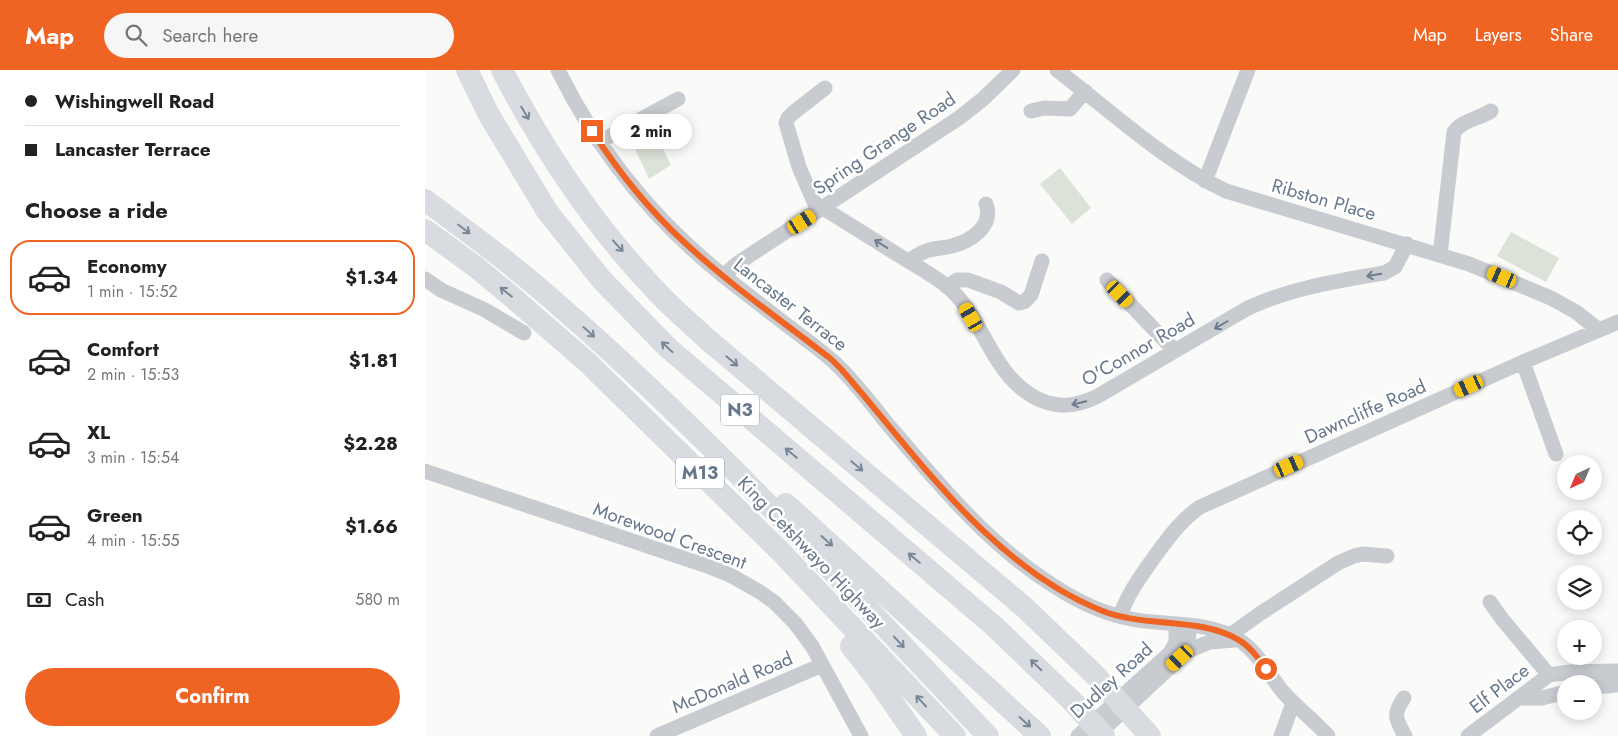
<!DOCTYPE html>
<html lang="en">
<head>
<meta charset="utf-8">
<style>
  body { margin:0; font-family:Jost,sans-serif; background:#f6f6f6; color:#222; height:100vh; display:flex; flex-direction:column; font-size:19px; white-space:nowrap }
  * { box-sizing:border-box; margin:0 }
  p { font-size:16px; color:#767676 }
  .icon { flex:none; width:28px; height:28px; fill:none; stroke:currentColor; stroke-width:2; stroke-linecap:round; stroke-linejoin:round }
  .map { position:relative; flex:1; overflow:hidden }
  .details { display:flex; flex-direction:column; background:#fff; width:425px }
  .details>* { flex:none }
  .hud { display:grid; align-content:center; height:110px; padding:0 25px; background:#fff }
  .needle { width:32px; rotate:224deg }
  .fabs { position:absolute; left:1132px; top:385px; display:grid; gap:10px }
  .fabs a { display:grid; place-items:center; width:45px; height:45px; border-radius:50%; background:#fff; box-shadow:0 2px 12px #0003; font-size:25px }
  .end { position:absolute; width:22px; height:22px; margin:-11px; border:6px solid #ef6422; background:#fff; box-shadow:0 0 0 2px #fff }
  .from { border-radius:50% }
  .bubble { position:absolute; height:35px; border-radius:18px; background:#fff; box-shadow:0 2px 12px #0003; font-size:16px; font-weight:700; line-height:35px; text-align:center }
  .car { position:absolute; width:15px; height:30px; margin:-15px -8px; border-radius:6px; box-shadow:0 0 4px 1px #0007; background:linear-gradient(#f5c518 24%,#345 0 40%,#f5c518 0 76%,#345 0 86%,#f5c518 0) }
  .hud b { display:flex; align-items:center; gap:18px; height:48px; font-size:19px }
  .hud b+b { border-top:1px solid #e0e0e0 }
  .hud i { width:12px; height:12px; background:#222 }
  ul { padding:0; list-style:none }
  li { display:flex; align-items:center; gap:15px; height:75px; margin:0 10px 8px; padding:0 15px; border:2px solid transparent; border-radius:20px }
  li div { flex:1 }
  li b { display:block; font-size:19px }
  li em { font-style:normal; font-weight:700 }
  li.active { border-color:#ef6422 }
  li>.icon { width:45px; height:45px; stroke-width:1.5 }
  h2 { padding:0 25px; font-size:22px; line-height:60px }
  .pay { display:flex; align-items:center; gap:12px; height:55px; padding:0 25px; font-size:19px }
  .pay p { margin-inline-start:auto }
  .action { display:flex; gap:10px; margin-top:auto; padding:10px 25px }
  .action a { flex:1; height:58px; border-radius:30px; background:#ef6422; color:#fff; font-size:20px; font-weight:700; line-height:58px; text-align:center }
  header { display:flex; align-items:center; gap:30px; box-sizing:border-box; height:70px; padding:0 25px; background:#ef6422; color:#fff }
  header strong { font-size:24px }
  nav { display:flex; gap:28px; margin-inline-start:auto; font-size:18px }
  .search { width:350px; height:45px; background:#f6f6f6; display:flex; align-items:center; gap:12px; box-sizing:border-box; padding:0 18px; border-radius:28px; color:#767676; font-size:19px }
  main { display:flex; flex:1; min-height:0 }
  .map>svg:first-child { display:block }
</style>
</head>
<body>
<header>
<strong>Map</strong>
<div class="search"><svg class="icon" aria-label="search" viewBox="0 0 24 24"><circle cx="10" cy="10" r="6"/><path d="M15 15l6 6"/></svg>Search here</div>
<nav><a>Map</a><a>Layers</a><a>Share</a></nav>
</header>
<main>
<section class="details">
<div class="hud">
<b><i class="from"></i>Wishingwell Road</b>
<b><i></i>Lancaster Terrace</b>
</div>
<h2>Choose a ride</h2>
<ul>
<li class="active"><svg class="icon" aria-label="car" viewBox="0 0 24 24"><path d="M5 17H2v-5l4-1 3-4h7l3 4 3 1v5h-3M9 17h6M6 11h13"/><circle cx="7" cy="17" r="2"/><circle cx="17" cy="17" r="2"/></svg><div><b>Economy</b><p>1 min · 15:52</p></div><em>$1.34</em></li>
<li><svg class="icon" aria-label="car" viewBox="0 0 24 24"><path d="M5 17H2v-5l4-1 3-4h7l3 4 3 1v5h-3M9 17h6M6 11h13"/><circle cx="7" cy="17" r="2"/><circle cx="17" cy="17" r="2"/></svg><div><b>Comfort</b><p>2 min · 15:53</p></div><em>$1.81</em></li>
<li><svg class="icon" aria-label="car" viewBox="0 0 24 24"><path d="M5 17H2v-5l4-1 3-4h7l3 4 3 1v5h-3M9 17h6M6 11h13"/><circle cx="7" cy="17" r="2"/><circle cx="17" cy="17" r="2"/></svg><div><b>XL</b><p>3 min · 15:54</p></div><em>$2.28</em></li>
<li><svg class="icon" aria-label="car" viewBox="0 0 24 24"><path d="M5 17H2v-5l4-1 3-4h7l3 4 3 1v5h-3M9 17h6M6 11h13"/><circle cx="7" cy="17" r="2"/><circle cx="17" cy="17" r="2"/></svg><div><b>Green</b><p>4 min · 15:55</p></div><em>$1.66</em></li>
</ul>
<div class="pay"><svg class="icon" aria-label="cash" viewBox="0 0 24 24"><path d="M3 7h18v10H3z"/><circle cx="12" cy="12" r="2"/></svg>Cash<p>580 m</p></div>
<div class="action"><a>Confirm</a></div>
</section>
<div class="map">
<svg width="1193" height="666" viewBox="0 0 1193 666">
  <rect width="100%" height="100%" fill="#fafaf8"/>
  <path fill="#dbe2d8" d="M225,52L246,95L224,109L202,62Z
    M635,98L666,138L647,154L615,114Z
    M1086,162L1134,188L1121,212L1072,186Z"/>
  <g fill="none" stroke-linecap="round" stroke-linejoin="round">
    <path stroke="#c8cbd0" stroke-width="15" d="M133,0C173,81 229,151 300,207C325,227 350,246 375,265C389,276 404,286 416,299C432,315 446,333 460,351C511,411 562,474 629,516C652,531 679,544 706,549C740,556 783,550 814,570C833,582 844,605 858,622C872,638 889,650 903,666
      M632,0C687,42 739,91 801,121L1044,194L1126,228L1151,242L1174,260
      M606,41L619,38L645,39L660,21
      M174,72L253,29
      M780,111L823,0
      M398,138C424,154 449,170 475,186C491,196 508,205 523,217C559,248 565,302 609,327C631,339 651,337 673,326L823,238C866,218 912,211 959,203L970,197L982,174
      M393,141L374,97L361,53L363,48L368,43L400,18
      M1015,185L1029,62C1038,50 1053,49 1066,41
      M483,191C490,187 496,182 504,180C511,178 519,178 527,176C546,171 569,156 561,134
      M298,206L313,193L534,48L558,29L588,0
      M0,209L16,220L60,240L99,263
      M682,210L750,281
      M522,217L532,210H543L576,222L594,233L599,232L606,225L617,191
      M1098,292L1131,384
      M0,401L285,497L305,505L335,522L349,532L370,553L387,576L436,666
      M1065,532L1077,549L1124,605
      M695,546C703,523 716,506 730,486C744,467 756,450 775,437L1098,292L1193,252
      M805,565L836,543L913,493L929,486L937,484L962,486
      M760,582L785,572L809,570
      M1169,617L1193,615
      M979,628C967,645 971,649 980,666
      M1096,628H1117L1141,622
      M232,666L397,595
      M653,666L745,583L751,572V555
      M671,666L755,588L762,577L765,556
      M856,666L868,633
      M1043,666L1124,605L1145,602L1193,601"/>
    <path stroke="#d8dce0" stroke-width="22" d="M42,0L64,45L122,141L176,209L242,277L569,556L646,630L679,666
      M77,0C120,83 174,163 240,230C253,243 268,256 282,269L599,537L671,606L725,666
      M0,130C42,161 84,192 123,226C280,361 421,516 563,666
      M0,160L51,197L86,226L162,292L355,481L530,666
      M361,434L615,666
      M426,576L451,608L491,666"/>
  </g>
  <defs><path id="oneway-shaft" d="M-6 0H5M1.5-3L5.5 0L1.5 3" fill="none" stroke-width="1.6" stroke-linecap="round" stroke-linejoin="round" transform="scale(1.25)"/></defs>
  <g stroke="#788798">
    <use href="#oneway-shaft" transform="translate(100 43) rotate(59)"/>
    <use href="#oneway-shaft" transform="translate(39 159) rotate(37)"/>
    <use href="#oneway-shaft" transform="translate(193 176) rotate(48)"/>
    <use href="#oneway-shaft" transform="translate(81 222) rotate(-141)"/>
    <use href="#oneway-shaft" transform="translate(164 262) rotate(42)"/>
    <use href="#oneway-shaft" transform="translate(242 277) rotate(-137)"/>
    <use href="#oneway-shaft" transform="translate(307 291) rotate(40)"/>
    <use href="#oneway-shaft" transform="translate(366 383) rotate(-140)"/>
    <use href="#oneway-shaft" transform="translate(432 396) rotate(40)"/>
    <use href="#oneway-shaft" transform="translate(402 471) rotate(42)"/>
    <use href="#oneway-shaft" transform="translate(489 488) rotate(-140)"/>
    <use href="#oneway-shaft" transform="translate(474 572) rotate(47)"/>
    <use href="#oneway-shaft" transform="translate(611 595) rotate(-136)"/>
    <use href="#oneway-shaft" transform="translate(496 631) rotate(-133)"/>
    <use href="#oneway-shaft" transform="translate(600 652) rotate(42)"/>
  </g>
  <g stroke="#6c7c8e">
    <use href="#oneway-shaft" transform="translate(456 174) rotate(-148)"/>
    <use href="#oneway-shaft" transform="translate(949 205) rotate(170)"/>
    <use href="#oneway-shaft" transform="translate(796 255) rotate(150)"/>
    <use href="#oneway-shaft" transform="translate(654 333) rotate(166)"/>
  </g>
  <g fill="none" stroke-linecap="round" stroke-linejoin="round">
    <path stroke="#ef6422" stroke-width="6" d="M167,61C193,101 223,139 259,172C305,215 357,251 406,289L416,299C492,386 565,495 675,540C718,558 774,547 812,569C825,576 833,588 841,599"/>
  </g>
  <g text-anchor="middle" stroke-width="5" stroke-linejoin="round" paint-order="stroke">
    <g fill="#fff" stroke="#95a0ae" stroke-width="1">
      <rect x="296" y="324.5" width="38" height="31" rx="4"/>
      <rect x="251" y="387.5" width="48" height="31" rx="4"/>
    </g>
    <g font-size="18" font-weight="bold" fill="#67788b">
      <text x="315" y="346">N3</text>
      <text x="275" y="409">M13</text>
    </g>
    <g font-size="19" fill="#67788b" stroke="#fff">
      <text transform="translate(459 73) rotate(-34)" y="7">Spring Grange Road</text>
      <text transform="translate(899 129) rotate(16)" y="7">Ribston Place</text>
      <text transform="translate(366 234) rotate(38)" y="7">Lancaster Terrace</text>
      <text transform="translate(713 279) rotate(-30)" y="7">O'Connor Road</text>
      <text transform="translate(940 341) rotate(-24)" y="7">Dawncliffe Road</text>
      <text transform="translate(245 465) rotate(20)" y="7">Morewood Crescent</text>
      <text transform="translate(387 482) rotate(46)" y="7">King Cetshwayo Highway</text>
      <text transform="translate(686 610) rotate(-42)" y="7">Dudley Road</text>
      <text transform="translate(307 612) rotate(-23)" y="7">McDonald Road</text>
      <text transform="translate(1074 618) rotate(-37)" y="7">Elf Place</text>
    </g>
  </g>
</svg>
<div class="fabs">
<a><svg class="needle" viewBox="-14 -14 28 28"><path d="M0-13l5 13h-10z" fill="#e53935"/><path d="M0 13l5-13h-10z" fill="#767676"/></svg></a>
<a><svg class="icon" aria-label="locate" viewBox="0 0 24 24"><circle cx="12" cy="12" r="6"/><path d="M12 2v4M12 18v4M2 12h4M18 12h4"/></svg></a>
<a><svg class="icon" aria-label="layers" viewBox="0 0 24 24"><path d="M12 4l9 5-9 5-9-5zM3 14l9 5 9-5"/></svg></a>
<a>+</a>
<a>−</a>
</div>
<i class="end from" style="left:841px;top:599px"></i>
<i class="end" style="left:167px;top:61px"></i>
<div class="bubble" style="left:185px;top:44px;width:82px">2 min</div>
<i class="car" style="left:377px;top:152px;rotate:57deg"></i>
<i class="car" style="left:1077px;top:207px;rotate:293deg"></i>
<i class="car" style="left:695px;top:224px;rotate:136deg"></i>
<i class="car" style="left:546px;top:247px;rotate:330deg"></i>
<i class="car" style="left:1044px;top:316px;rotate:246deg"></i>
<i class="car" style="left:864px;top:396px;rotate:66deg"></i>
<i class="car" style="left:755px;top:588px;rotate:227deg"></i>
</div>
</main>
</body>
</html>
